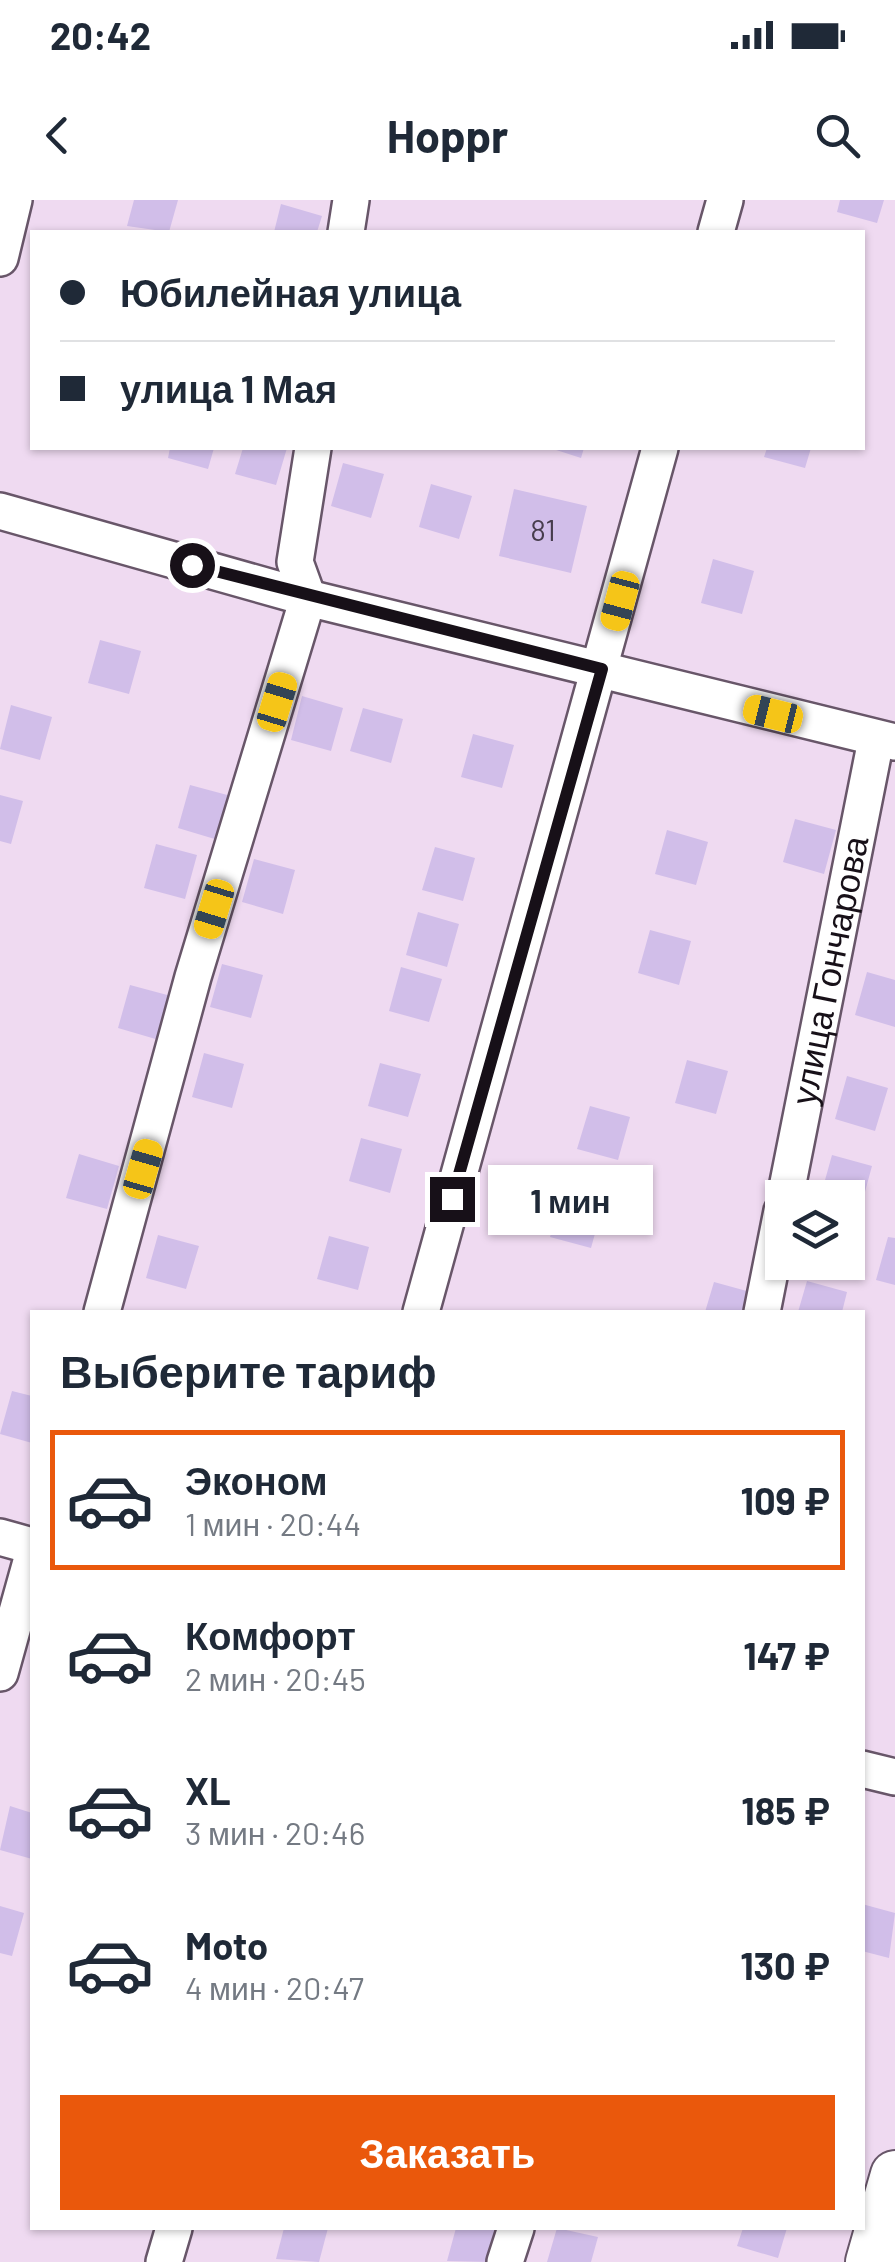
<!DOCTYPE html>
<html lang="ru">
<head>
<meta charset="utf-8">
<style>
  body { margin:0; font-family:Barlow,sans-serif; background:#f6f6f7; color:#1f2937; height:100vh; display:flex; flex-direction:column; font-size:38px; white-space:nowrap }
  * { box-sizing:border-box; margin:0 }
  p { font-size:32px; color:#747a83 }
  .icon { flex:none; width:55px; height:55px; fill:none; stroke:currentColor; stroke-width:2; stroke-linecap:round; stroke-linejoin:round }
  .map { position:relative; flex:1; overflow:hidden }
  .sheet { position:absolute; left:30px; top:1110px; width:835px; height:920px; display:flex; flex-direction:column; background:#fff; border-radius:0px; box-shadow:0 2px 8px #0004 }
  .sheet>* { flex:none }
  .hud { position:absolute; left:30px; top:30px; width:835px; height:220px; border-radius:0px; box-shadow:0 2px 8px #0004; display:grid; align-content:center; height:220px; padding:0 30px; background:#fff }
  .buttons { position:absolute; left:765px; top:980px; display:grid; gap:20px }
  .buttons a { display:grid; place-items:center; width:100px; height:100px; border-radius:0px; background:#fff; box-shadow:0 2px 8px #0004; font-size:50px }
  .end { position:absolute; width:45px; height:45px; margin:-22px; border:12px solid #171018; background:#fff; box-shadow:0 0 0 5px #fff }
  .from { border-radius:50% }
  .bubble { position:absolute; height:70px; border-radius:0px; background:#fff; box-shadow:0 2px 8px #0004; font-size:32px; font-weight:700; line-height:70px; text-align:center }
  .car { position:absolute; width:30px; height:60px; margin:-30px -15px; border-radius:12px; box-shadow:0 0 8px 2px #0007; background:linear-gradient(#f5c518 24%,#345 0 40%,#f5c518 0 76%,#345 0 86%,#f5c518 0) }
  .hud b { display:flex; align-items:center; gap:35px; height:95px; font-size:38px }
  .hud b+b { border-top:2px solid #e0e1e3 }
  .hud i { width:25px; height:25px; background:#1f2937 }
  ul { padding:0; list-style:none }
  li { display:flex; align-items:center; gap:30px; height:140px; margin:0 20px 15px; padding:0 10px; border:5px solid transparent; border-radius:0px }
  li div { flex:1 }
  li b { display:block; font-size:38px }
  li em { font-style:normal; font-weight:700 }
  li.on { border-color:#ea580c }
  li>.icon { width:90px; height:90px; stroke-width:1.5 }
  h2 { padding:0 30px; font-size:45px; line-height:120px }
  .button { display:flex; gap:20px; margin-top:auto; padding:20px 30px }
  .button a { flex:1; height:115px; border-radius:0px; background:#ea580c; color:#fff; font-size:40px; font-weight:700; line-height:115px; text-align:center }
  .status { display:flex; justify-content:space-between; align-items:center; height:70px; padding:0 50px; background:#fff; direction:ltr }
  .status svg { height:28px; fill:currentColor }
  header { display:flex; justify-content:space-between; align-items:center; height:130px; padding:0 30px; background:#fff; font-size:45px; font-weight:700 }
  .map>svg:first-child { display:block }
</style>
</head>
<body>
<div class="status"><b>20:42</b><svg viewBox="0 0 49 12"><path d="M0 12V9h3v3zM5 12V6h3v6zM10 12V3h3v9zM15 12V0h3v12zM26 1h20v11H26zM47 4h2v5h-2z"/></svg></div>
<header><svg class="icon" aria-label="back" viewBox="0 0 24 24"><path d="M15 5l-7 7 7 7"/></svg>Hoppr<svg class="icon" aria-label="search" viewBox="0 0 24 24"><circle cx="10" cy="10" r="6"/><path d="M15 15l6 6"/></svg></header>
<div class="map">
<svg width="895" height="2062" viewBox="0 0 895 2062">
  <rect width="100%" height="100%" fill="#efdaf1"/>
  <path fill="#d1bee9" d="M134,0H178L169,32L127,26Z
    M840,0H884L877,23L837,12Z
    M281,4L322,16L317,32H274Z
    M170,248H214L208,269L168,258Z
    M243,248H287L276,285L235,274Z
    M550,248H584L581,258Z
    M767,248H811L805,268L764,257Z
    M343,263L384,274L371,318L331,306Z
    M431,284L472,296L459,339L419,327Z
    M514,289L587,306L571,373L499,356Z
    M713,359L754,371L742,414L701,403Z
    M100,440L141,451L129,494L88,483Z
    M302,496L343,508L331,551L291,540Z
    M11,505L52,517L40,560L0,549Z
    M363,508L403,519L391,563L350,551Z
    M473,534L514,545L502,588L461,577Z
    M190,585L231,596L218,640L178,628Z
    M0,595L23,601L11,644L0,641Z
    M795,619L836,630L824,674L783,662Z
    M667,630L708,642L696,685L655,674Z
    M156,644L197,655L185,699L144,688Z
    M435,647L475,658L463,701L422,690Z
    M254,659L295,670L283,714L242,702Z
    M418,712L459,724L447,767L406,755Z
    M650,730L691,741L679,785L638,773Z
    M222,764L263,775L251,818L210,807Z
    M401,767L442,779L429,822L389,811Z
    M867,772L895,780V827L855,815Z
    M130,785L171,796L159,840L118,828Z
    M204,853L244,864L232,908L192,897Z
    M687,860L728,871L716,914L675,903Z
    M380,863L421,874L408,917L368,906Z
    M847,876L888,888L875,931L835,919Z
    M590,906L630,917L618,960L577,949Z
    M361,938L402,949L390,993L349,981Z
    M79,954L119,966L107,1009L66,998Z
    M832,955L872,966L860,1010L848,1006V998H820Z
    M562,993L603,1005L591,1048L550,1037Z
    M158,1035L199,1046L186,1089L146,1078Z
    M329,1036L369,1047L358,1090L317,1079Z
    M888,1037L895,1038V1085L876,1080Z
    M807,1081L847,1092L842,1112H798Z
    M714,1082L754,1093L749,1112H705Z
    M12,1191L32,1196V1243L0,1234Z
    M10,1606L32,1613V1659L0,1650Z
    M862,1704L895,1713L889,1758L862,1751Z
    M0,1706L24,1713L12,1756L0,1753Z
    M284,2028H328L319,2062L276,2059Z
    M456,2028L500,2030L491,2062L447,2061Z
    M557,2028L598,2037L591,2062H547Z
    M743,2028H787L778,2058L737,2046Z"/>
  <g fill="none" stroke-linecap="round" stroke-linejoin="round">
    <g stroke="#685669" stroke-width="40">
      <g id="street">
        <path d="M346,32L351,0"/>
        <path d="M716,32L725,0"/>
        <path d="M0,58L14,0"/>
        <path d="M0,311L308,398L895,542"/>
        <path id="s1" d="M785,998L876,540"/>
        <path d="M102,1112L193,777L308,398L295,362L313,248"/>
        <path d="M421,1112L660,248"/>
        <path d="M762,1112L782,1011"/>
        <path d="M0,1337L32,1346"/>
        <path d="M0,1473L32,1358"/>
        <path d="M862,1569L895,1577"/>
        <path d="M164,2062L174,2028"/>
        <path d="M505,2062L516,2028"/>
      </g>
    </g>
    <g stroke="#685669" stroke-width="52">
      <path id="secondary" d="M870,2062L895,1975"/>
    </g>
    <use href="#street" stroke="#fff" stroke-width="35"/>
    <use href="#secondary" stroke="#fff" stroke-width="48"/>
  </g>
  <g fill="none" stroke-linecap="round" stroke-linejoin="round">
    <path stroke="#171018" stroke-width="12" d="M192,365L602,469L452,999"/>
  </g>
  <g text-anchor="middle" stroke-width="8" stroke-linejoin="round" paint-order="stroke">
    <g font-size="30" fill="#463c4c">
      <text x="543" y="341">81</text>
    </g>
    <g font-size="35" fill="#171018" stroke="#fff">
      <text dy="12" stroke="none"><textPath href="#s1" startOffset="232">улица Гончарова</textPath></text>
    </g>
  </g>
</svg>
<div class="buttons">
<a><svg class="icon" aria-label="layers" viewBox="0 0 24 24"><path d="M12 4l9 5-9 5-9-5zM3 14l9 5 9-5"/></svg></a>
</div>
<i class="end from" style="left:192px;top:365px"></i>
<i class="end" style="left:452px;top:999px"></i>
<div class="bubble" style="left:488px;top:965px;width:165px">1 мин</div>
<i class="car" style="left:620px;top:401px;rotate:195deg"></i>
<i class="car" style="left:277px;top:502px;rotate:17deg"></i>
<i class="car" style="left:773px;top:514px;rotate:284deg"></i>
<i class="car" style="left:214px;top:709px;rotate:197deg"></i>
<i class="car" style="left:143px;top:969px;rotate:16deg"></i>
<div class="hud">
<b><i class="from"></i>Юбилейная улица</b>
<b><i></i>улица 1 Мая</b>
</div>
<section class="sheet">
<h2>Выберите тариф</h2>
<ul>
<li class="on"><svg class="icon" aria-label="car" viewBox="0 0 24 24"><path d="M5 17H2v-5l4-1 3-4h7l3 4 3 1v5h-3M9 17h6M6 11h13"/><circle cx="7" cy="17" r="2"/><circle cx="17" cy="17" r="2"/></svg><div><b>Эконом</b><p>1 мин · 20:44</p></div><em>109 ₽</em></li>
<li><svg class="icon" aria-label="car" viewBox="0 0 24 24"><path d="M5 17H2v-5l4-1 3-4h7l3 4 3 1v5h-3M9 17h6M6 11h13"/><circle cx="7" cy="17" r="2"/><circle cx="17" cy="17" r="2"/></svg><div><b>Комфорт</b><p>2 мин · 20:45</p></div><em>147 ₽</em></li>
<li><svg class="icon" aria-label="car" viewBox="0 0 24 24"><path d="M5 17H2v-5l4-1 3-4h7l3 4 3 1v5h-3M9 17h6M6 11h13"/><circle cx="7" cy="17" r="2"/><circle cx="17" cy="17" r="2"/></svg><div><b>XL</b><p>3 мин · 20:46</p></div><em>185 ₽</em></li>
<li><svg class="icon" aria-label="car" viewBox="0 0 24 24"><path d="M5 17H2v-5l4-1 3-4h7l3 4 3 1v5h-3M9 17h6M6 11h13"/><circle cx="7" cy="17" r="2"/><circle cx="17" cy="17" r="2"/></svg><div><b>Moto</b><p>4 мин · 20:47</p></div><em>130 ₽</em></li>
</ul>
<div class="button"><a>Заказать</a></div>
</section>
</div>
</body>
</html>
